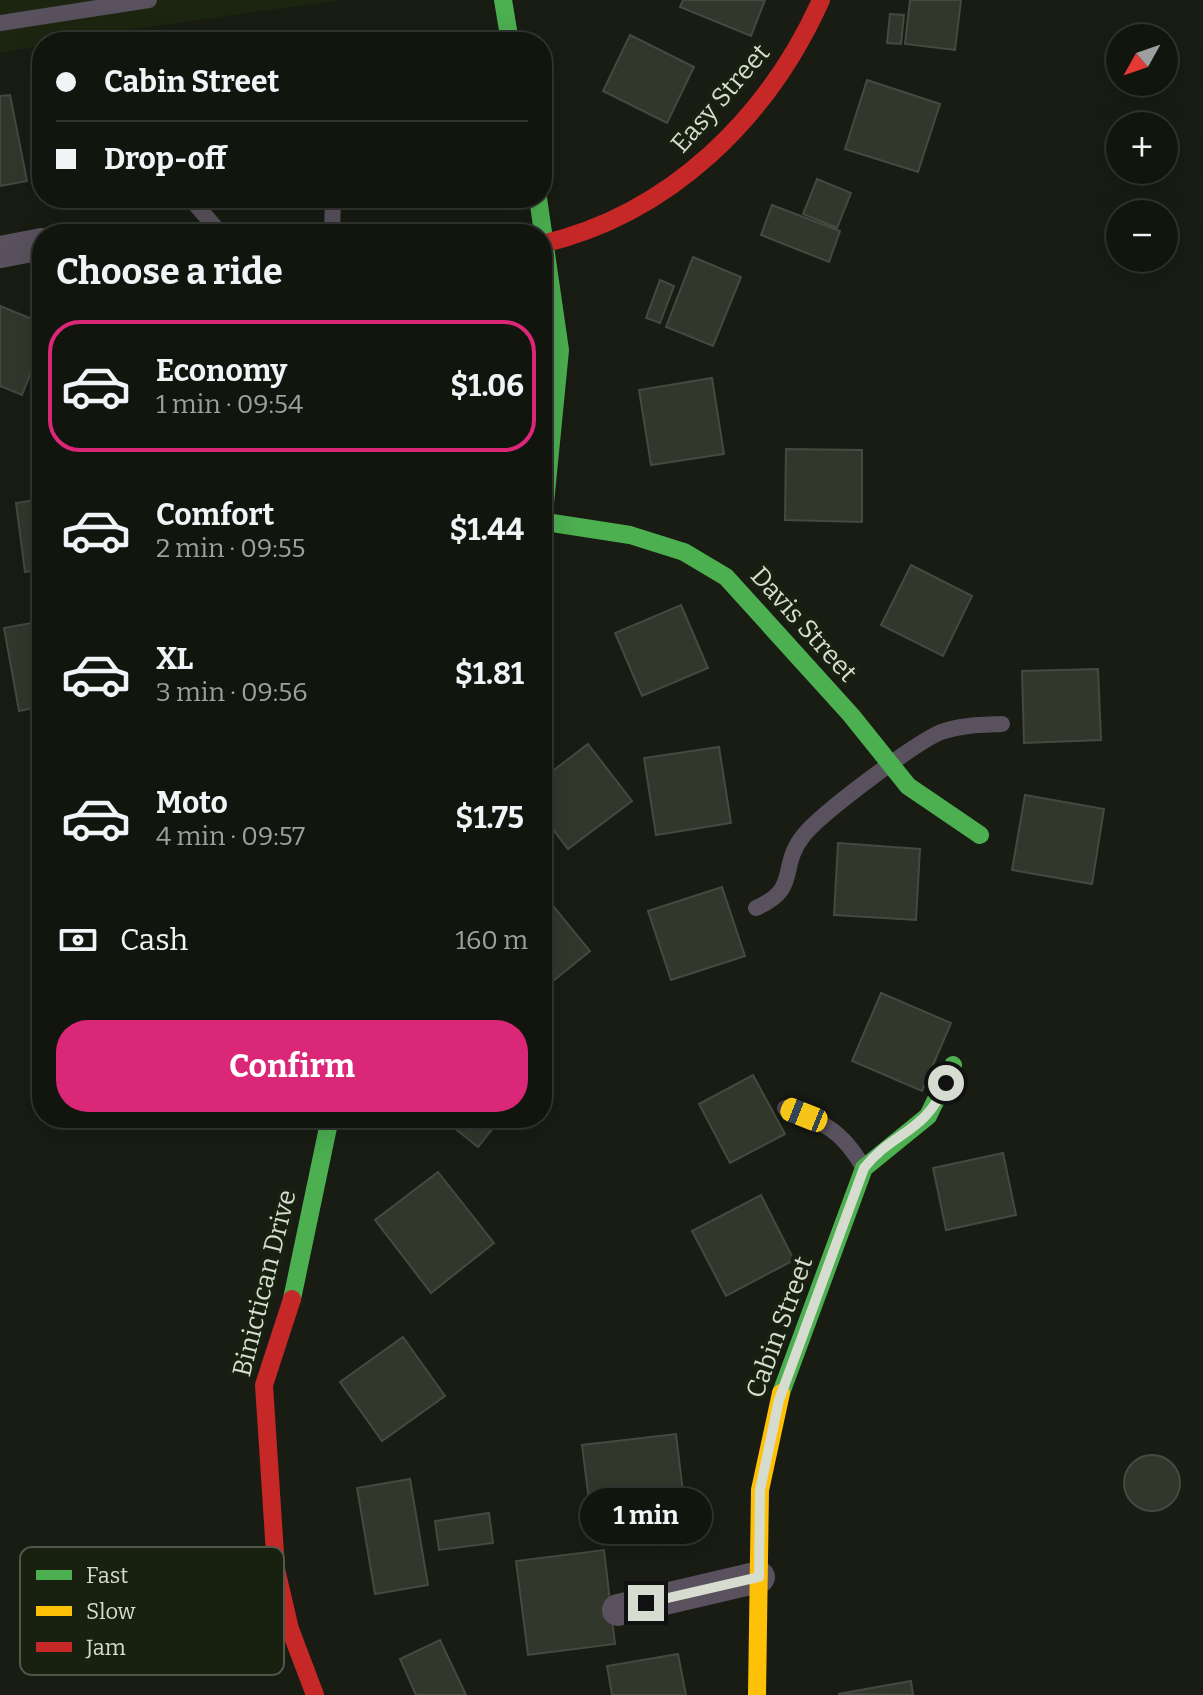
<!DOCTYPE html>
<html lang="en">
<head>
<meta charset="utf-8">
<style>
  body { margin:0; font-family:Bitter,serif; background:#1b1e17; color:#f1f3f6; height:100vh; display:flex; flex-direction:column; font-size:30px; white-space:nowrap }
  * { box-sizing:border-box; margin:0 }
  p { font-size:26px; color:#9c9f9e }
  .icon { flex:none; width:44px; height:44px; fill:none; stroke:currentColor; stroke-width:2; stroke-linecap:round; stroke-linejoin:round }
  .map { position:relative; flex:1; overflow:hidden }
  .details { position:absolute; left:32px; top:224px; width:520px; height:904px; display:flex; flex-direction:column; background:#12150e; border-radius:32px; box-shadow:0 8px 32px #0002,0 0 0 2px #31342e }
  .details>* { flex:none }
  .banner { position:absolute; left:32px; top:32px; width:520px; height:176px; border-radius:32px; box-shadow:0 8px 32px #0002,0 0 0 2px #31342e; display:grid; align-content:center; height:176px; padding:0 24px; background:#12150e }
  .needle { width:52px; rotate:230deg }
  .controls { position:absolute; left:1106px; top:24px; display:grid; gap:16px }
  .controls a { display:grid; place-items:center; width:72px; height:72px; border-radius:50%; background:#12150e; box-shadow:0 8px 32px #0002,0 0 0 2px #31342e; font-size:40px }
  .end { position:absolute; width:36px; height:36px; margin:-18px; border:10px solid #d6dcd0; background:#111; box-shadow:0 0 0 4px #111 }
  .from { border-radius:50% }
  .bubble { position:absolute; height:56px; border-radius:28px; background:#12150e; box-shadow:0 8px 32px #0002,0 0 0 2px #31342e; font-size:26px; font-weight:700; line-height:56px; text-align:center }
  .car { position:absolute; width:24px; height:48px; margin:-24px -12px; border-radius:10px; box-shadow:0 0 6px 2px #0007; background:linear-gradient(#f5c518 24%,#345 0 40%,#f5c518 0 76%,#345 0 86%,#f5c518 0) }
  .banner b { display:flex; align-items:center; gap:28px; height:76px; font-size:30px }
  .banner b+b { border-top:2px solid #31342e }
  .banner i { width:20px; height:20px; background:#f1f3f6 }
  ul { padding:0; list-style:none }
  li { display:flex; align-items:center; gap:24px; height:132px; margin:0 16px 12px; padding:0 8px; border:4px solid transparent; border-radius:32px }
  li div { flex:1 }
  li b { display:block; font-size:30px }
  li em { font-style:normal; font-weight:700 }
  li.active { border-color:#db2777 }
  li>.icon { width:72px; height:72px; stroke-width:1.5 }
  h2 { padding:0 24px; font-size:36px; line-height:96px }
  .pay { display:flex; align-items:center; gap:20px; height:88px; padding:0 24px; font-size:30px }
  .pay p { margin-inline-start:auto }
  .cta { display:flex; gap:16px; margin-top:auto; padding:16px 24px }
  .cta a { flex:1; height:92px; border-radius:32px; background:#db2777; color:#fff; font-size:32px; font-weight:700; line-height:92px; text-align:center }
  .map>svg:first-child { display:block }
</style>
</head>
<body>
<div class="map">
<svg width="1203" height="1695" viewBox="0 0 1203 1695">
  <rect width="100%" height="100%" fill="#181c13"/>
  <path fill="#1b2510" d="M0,0H342L42,42V45L0,53Z"/>
  <path fill="#32372b" stroke="#454941" stroke-width="2" d="M683,0H765L751,36L680,7Z
    M910,0H961L955,50L905,44Z
    M890,14L904,15L901,44L887,43Z
    M630,35L694,67L667,123L603,91Z
    M867,80L940,104L918,172L845,149Z
    M10,95L27,181L0,186V96Z
    M817,179L851,193L837,228L803,214Z
    M772,205L840,231L829,262L761,235Z
    M693,257L741,277L713,346L666,327Z
    M660,280L674,286L660,323L646,318Z
    M0,306L42,323V345L22,395L0,386Z
    M712,378L724,454L651,465L639,390Z
    M786,449L862,450V522L785,520Z
    M42,499V570L25,572L16,503Z
    M911,565L972,596L943,656L881,625Z
    M681,605L708,668L642,696L615,633Z
    M42,621V706L19,711L4,628Z
    M1098,669L1101,740L1024,743L1022,671Z
    M588,744L632,801L568,849L542,815V779Z
    M719,747L731,823L656,835L644,758Z
    M1025,795L1104,809L1092,884L1012,870Z
    M838,843L920,849L916,920L834,915Z
    M722,887L745,956L671,980L648,911Z
    M545,896L590,951L542,990V898Z
    M881,993L951,1023L922,1091L852,1061Z
    M753,1075L785,1134L730,1163L699,1104Z
    M442,1118H501L478,1147Z
    M1003,1153L1016,1215L946,1230L933,1168Z
    M438,1172L494,1243L431,1293L375,1220Z
    M761,1195L794,1260L726,1296L692,1231Z
    M403,1337L445,1396L382,1441L340,1382Z
    M676,1434L686,1517L613,1526L608,1490L588,1493L582,1445Z
    M1124 1483a28 28 0 1 1 56 0a28 28 0 1 1-56 0Z
    M410,1479L428,1585L375,1594L357,1488Z
    M489,1513L493,1543L439,1550L435,1521Z
    M604,1550L615,1644L528,1655L516,1561Z
    M440,1640L466,1695H416L400,1659Z
    M678,1654L686,1695H612L607,1666Z
    M911,1681L913,1695L838,1694Z"/>
  <g fill="none" stroke-linecap="round" stroke-linejoin="round">
    <path stroke="#59525e" stroke-width="16" d="M0,23L149,0
      M190,198L221,234
      M332,234L333,198
      M756,908C801,888 778,868 803,836C821,813 915,743 941,732C960,725 982,725 1002,724
      M785,1108C824,1123 842,1130 863,1167"/>
    <path stroke="#59525e" stroke-width="32" d="M0,252L42,244
      M618,1610L759,1577"/>
    <path stroke="#4caf50" stroke-width="18" d="M503,0L510,42
      M538,198L560,350L542,534
      M546,522L630,535L684,552L726,577L851,715L908,786L980,835
      M292,1299L330,1118
      M781,1393L864,1168L928,1116L953,1065"/>
    <path stroke="#ffc107" stroke-width="18" d="M757,1695L760,1490L781,1393"/>
    <path stroke="#c62828" stroke-width="18" d="M542,244C670,214 768,118 821,0
      M292,1299L264,1385L276,1569L290,1629L315,1695"/>
  </g>
  <g fill="none" stroke-linecap="round" stroke-linejoin="round">
    <path stroke="#d6dcd0" stroke-width="10" d="M646,1603L759,1577L760,1490L779,1400L864,1168C892,1132 926,1133 946,1083"/>
  </g>
  <g text-anchor="middle" stroke-width="8" stroke-linejoin="round" paint-order="stroke">
    <g font-size="26" fill="#d6dcd0" stroke="#18200f">
      <text transform="translate(720 98) rotate(-49)" y="9">Easy Street</text>
      <text transform="translate(804 624) rotate(48)" y="9">Davis Street</text>
      <text transform="translate(264 1283) rotate(-76)" y="9">Binictican Drive</text>
      <text transform="translate(779 1327) rotate(-70)" y="9">Cabin Street</text>
    </g>
  </g>
  <rect x="20" y="1547" width="264" height="128" rx="12" fill="#18200f" stroke="#515849" stroke-width="2"/>
  <rect x="36" y="1570" width="36" height="10" fill="#4caf50"/>
  <rect x="36" y="1606" width="36" height="10" fill="#ffc107"/>
  <rect x="36" y="1642" width="36" height="10" fill="#c62828"/>
  <g font-size="22" fill="#d6dcd0">
    <text x="86" y="1583">Fast</text>
    <text x="86" y="1619">Slow</text>
    <text x="86" y="1655">Jam</text>
  </g>
</svg>
<div class="controls">
<a><svg class="needle" viewBox="-14 -14 28 28"><path d="M0-13l5 13h-10z" fill="#e53935"/><path d="M0 13l5-13h-10z" fill="#9c9f9e"/></svg></a>
<a>+</a>
<a>−</a>
</div>
<i class="end from" style="left:946px;top:1083px"></i>
<i class="end" style="left:646px;top:1603px"></i>
<div class="bubble" style="left:580px;top:1488px;width:132px">1 min</div>
<i class="car" style="left:804px;top:1115px;rotate:292deg"></i>
<div class="banner">
<b><i class="from"></i>Cabin Street</b>
<b><i></i>Drop-off</b>
</div>
<section class="details">
<h2>Choose a ride</h2>
<ul>
<li class="active"><svg class="icon" aria-label="car" viewBox="0 0 24 24"><path d="M5 17H2v-5l4-1 3-4h7l3 4 3 1v5h-3M9 17h6M6 11h13"/><circle cx="7" cy="17" r="2"/><circle cx="17" cy="17" r="2"/></svg><div><b>Economy</b><p>1 min · 09:54</p></div><em>$1.06</em></li>
<li><svg class="icon" aria-label="car" viewBox="0 0 24 24"><path d="M5 17H2v-5l4-1 3-4h7l3 4 3 1v5h-3M9 17h6M6 11h13"/><circle cx="7" cy="17" r="2"/><circle cx="17" cy="17" r="2"/></svg><div><b>Comfort</b><p>2 min · 09:55</p></div><em>$1.44</em></li>
<li><svg class="icon" aria-label="car" viewBox="0 0 24 24"><path d="M5 17H2v-5l4-1 3-4h7l3 4 3 1v5h-3M9 17h6M6 11h13"/><circle cx="7" cy="17" r="2"/><circle cx="17" cy="17" r="2"/></svg><div><b>XL</b><p>3 min · 09:56</p></div><em>$1.81</em></li>
<li><svg class="icon" aria-label="car" viewBox="0 0 24 24"><path d="M5 17H2v-5l4-1 3-4h7l3 4 3 1v5h-3M9 17h6M6 11h13"/><circle cx="7" cy="17" r="2"/><circle cx="17" cy="17" r="2"/></svg><div><b>Moto</b><p>4 min · 09:57</p></div><em>$1.75</em></li>
</ul>
<div class="pay"><svg class="icon" aria-label="cash" viewBox="0 0 24 24"><path d="M3 7h18v10H3z"/><circle cx="12" cy="12" r="2"/></svg>Cash<p>160 m</p></div>
<div class="cta"><a>Confirm</a></div>
</section>
</div>
</body>
</html>
